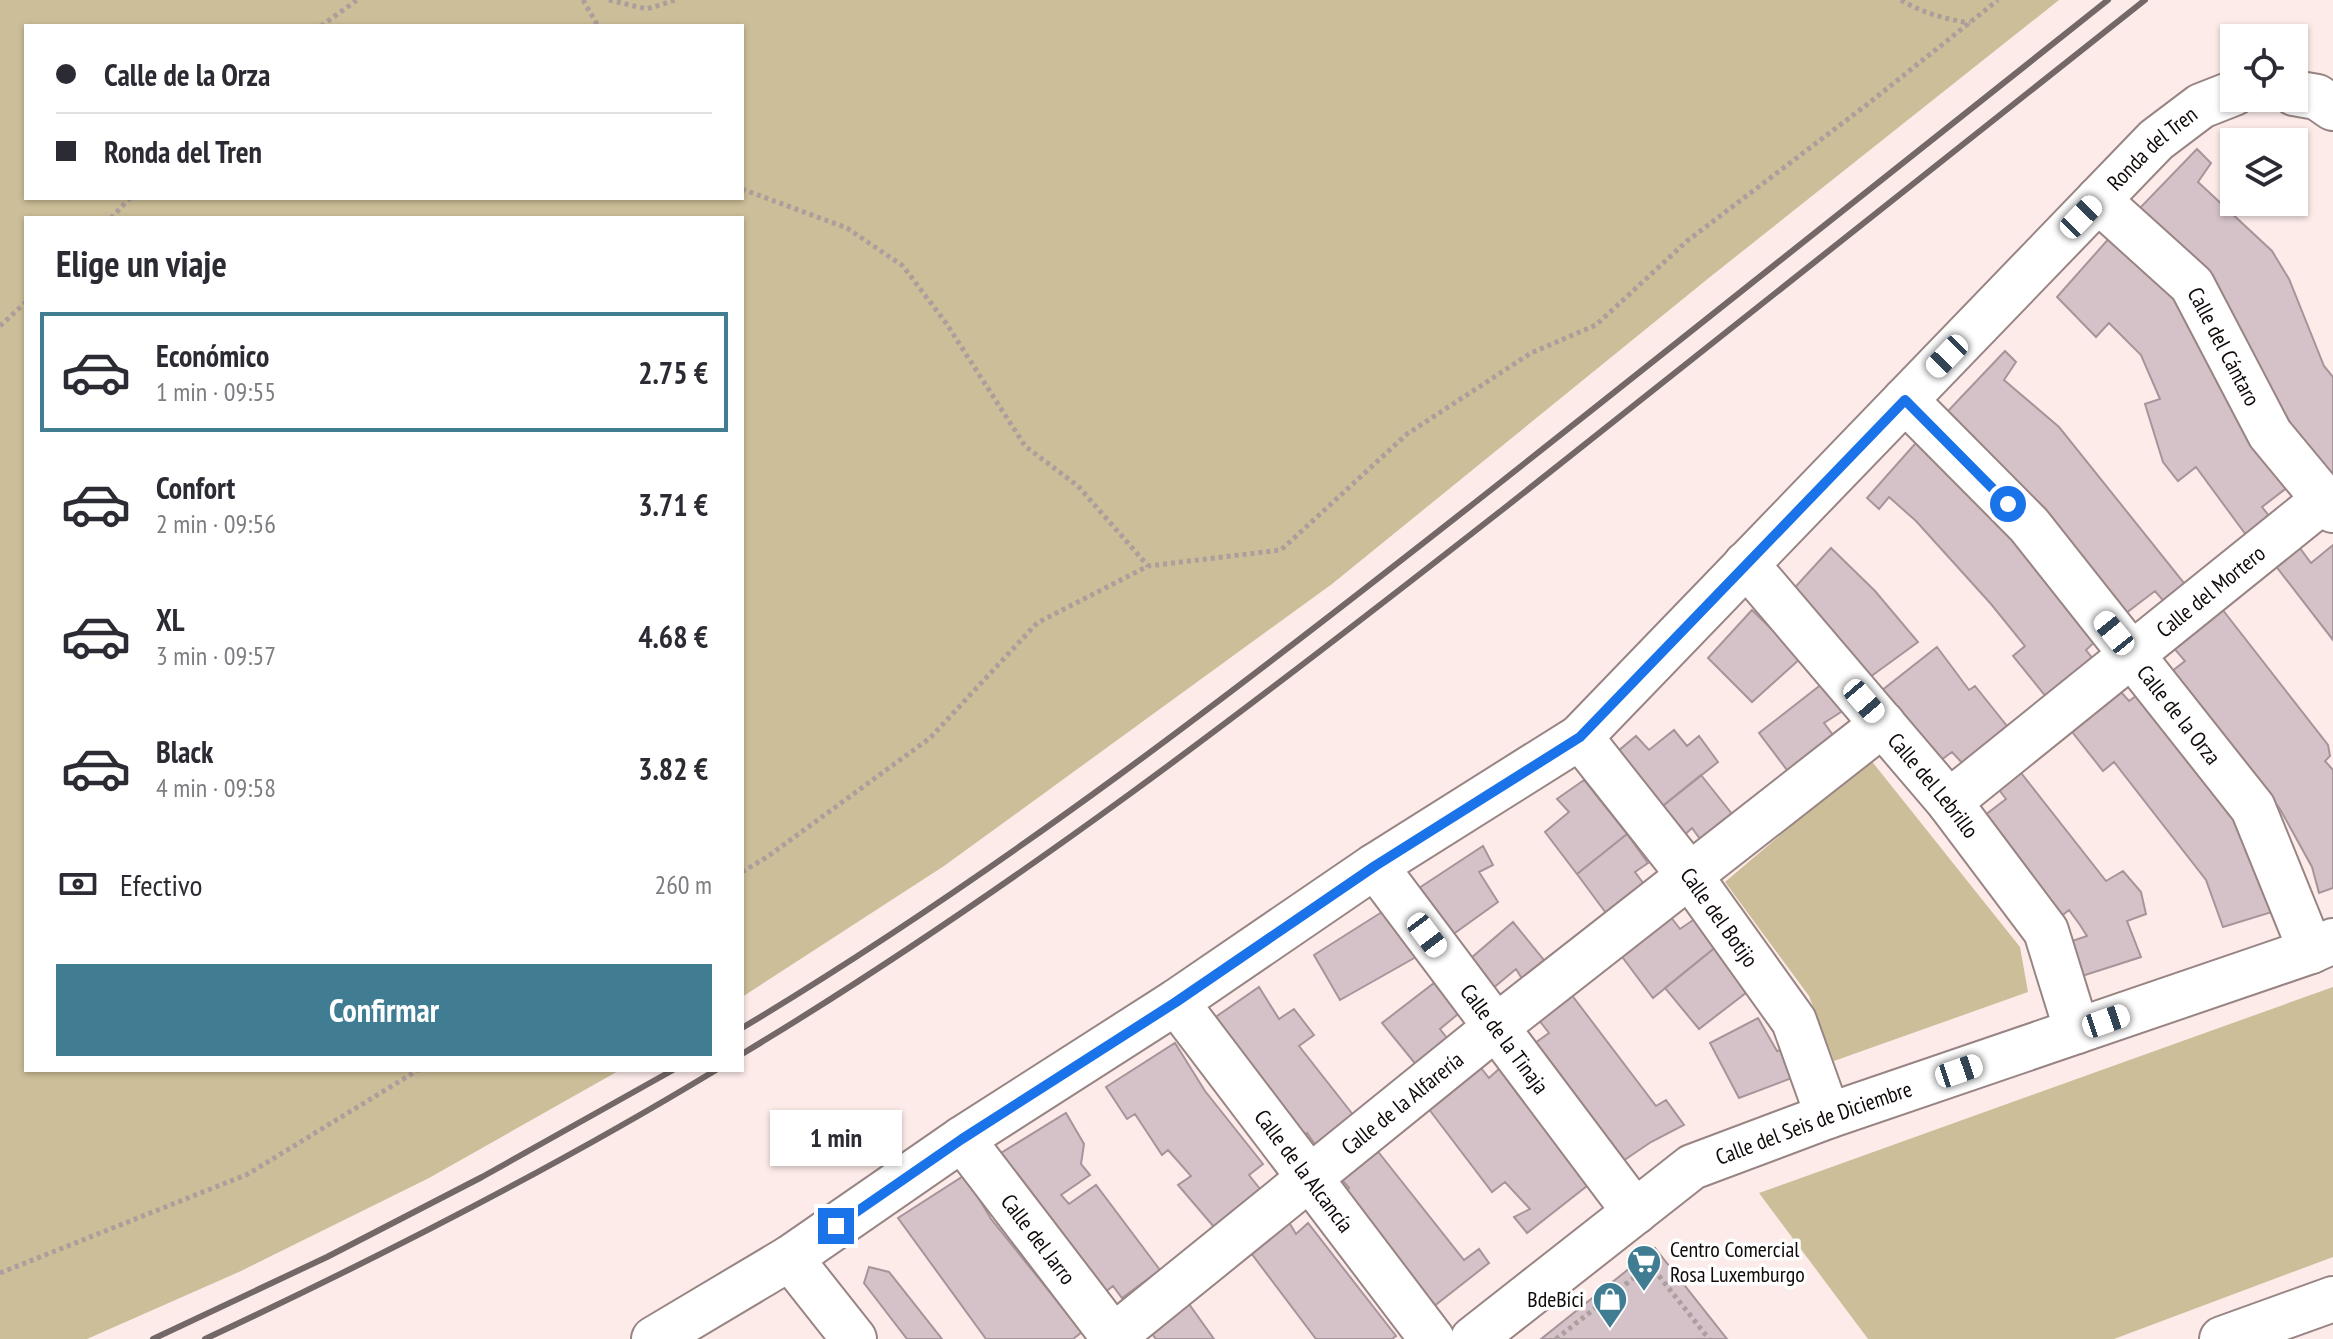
<!DOCTYPE html>
<html lang="es">
<head>
<meta charset="utf-8">
<style>
  body { margin:0; font-family:"PT Sans Narrow",sans-serif; background:#f7f7f7; color:#2b2b33; height:100vh; display:flex; flex-direction:column; font-size:30px; white-space:nowrap }
  * { box-sizing:border-box; margin:0 }
  p { font-size:26px; color:#7c7c81 }
  .icon { flex:none; width:44px; height:44px; fill:none; stroke:currentColor; stroke-width:2; stroke-linecap:round; stroke-linejoin:round }
  .map { position:relative; flex:1; overflow:hidden }
  .drawer { position:absolute; left:24px; top:216px; width:720px; height:856px; display:flex; flex-direction:column; background:#fff; border-radius:0px; box-shadow:0 2px 6px #0004 }
  .drawer>* { flex:none }
  .guide { position:absolute; left:24px; top:24px; width:720px; height:176px; border-radius:0px; box-shadow:0 2px 6px #0004; display:grid; align-content:center; height:176px; padding:0 32px; background:#fff }
  .fabs { position:absolute; left:2220px; top:24px; display:grid; gap:16px }
  .fabs a { display:grid; place-items:center; width:88px; height:88px; border-radius:0px; background:#fff; box-shadow:0 2px 6px #0004; font-size:40px }
  .end { position:absolute; width:36px; height:36px; margin:-18px; border:10px solid #1a73e8; background:#fff; box-shadow:0 0 0 4px #fff }
  .from { border-radius:50% }
  .bubble { position:absolute; height:56px; border-radius:0px; background:#fff; box-shadow:0 2px 6px #0004; font-size:26px; font-weight:800; line-height:56px; text-align:center }
  .car { position:absolute; width:24px; height:48px; margin:-24px -12px; border-radius:10px; box-shadow:0 0 6px 2px #0007; background:linear-gradient(#fff 24%,#345 0 40%,#fff 0 76%,#345 0 86%,#fff 0) }
  .guide b { display:flex; align-items:center; gap:28px; height:76px; font-size:30px }
  .guide b+b { border-top:2px solid #e1e1e2 }
  .guide i { width:20px; height:20px; background:#2b2b33 }
  ul { padding:0; list-style:none }
  li { display:flex; align-items:center; gap:24px; height:120px; margin:0 16px 12px; padding:0 16px; border:4px solid transparent; border-radius:0px }
  li div { flex:1 }
  li b { display:block; font-size:30px }
  li em { font-style:normal; font-weight:800 }
  li.on { border-color:#407d93 }
  li>.icon { width:72px; height:72px; stroke-width:1.5 }
  h2 { padding:0 32px; font-size:36px; line-height:96px }
  .pay { display:flex; align-items:center; gap:20px; height:88px; padding:0 32px; font-size:30px }
  .pay p { margin-inline-start:auto }
  .action { display:flex; gap:16px; margin-top:auto; padding:16px 32px }
  .action a { flex:1; height:92px; border-radius:0px; background:#407d93; color:#fff; font-size:32px; font-weight:800; line-height:92px; text-align:center }
  .map>svg:first-child { display:block }
</style>
</head>
<body>
<div class="map">
<svg width="2333" height="1339" viewBox="0 0 2333 1339">
  <rect width="100%" height="100%" fill="#fcebe9"/>
  <path fill="#ccbe98" fill-rule="evenodd" d="M0,0H2059L1710,277L1332,584L944,866L742,997V218H26V1070H620L429,1178L241,1271L87,1339H0ZM742,26V198H26V26Z
    M1870,759L2020,947L2028,992L1834,1061L1809,996L1725,882Z
    M2333,987V1257L2114,1339H1868L1759,1193Z"/>
  <path fill="#d5c2c9" stroke="#a7949b" stroke-width="2" d="M2197,149L2211,163L2198,182L2272,251L2289,279L2324,366L2333,377V475L2330,477L2263,388L2137,211Z
    M2112,235L2182,303L2293,483L2262,507L2274,522L2249,539L2196,467L2178,481L2163,462L2145,404L2160,399L2141,355L2109,323L2096,337L2057,297Z
    M2005,351L2016,362L2004,380L2059,427L2188,588L2166,604L2155,591L2126,613L2049,514L1948,411Z
    M1922,436L2099,638L2086,650L2097,664L2047,698L2013,656L2025,646L1991,604L1916,521L1889,497L1879,509L1867,498Z
    M2333,545V640L2275,565L2299,547L2311,563Z
    M1831,548L1875,591L1918,642L1866,680L1788,595Z
    M2222,609L2328,745L2330,756L2325,761L2333,770V888L2319,893L2312,867L2280,809L2171,672L2185,661L2172,646Z
    M1752,610L1801,658L1752,702L1708,658Z
    M1937,647L1969,690L1975,686L2011,731L1964,765L1952,752L1933,766L1876,695Z
    M1822,684L1844,710L1824,723L1836,739L1790,774L1759,733Z
    M2120,691L2129,701L2143,691L2252,836L2285,908L2223,927L2206,880L2114,762L2103,771L2069,728Z
    M1674,730L1687,746L1699,736L1718,762L1654,813L1611,757L1636,736L1649,750Z
    M2018,769L2106,881L2123,871L2141,892L2146,914L2127,921L2141,957L2082,976L2069,942L2087,936L2080,925L2069,910L2054,922L1976,822L2006,799L1996,786Z
    M1701,775L1736,819L1703,843L1692,828L1678,841L1654,813Z
    M1584,780L1627,834L1577,874L1545,832L1569,812L1557,799Z
    M1627,834L1648,863L1635,872L1646,887L1609,917L1577,874Z
    M1483,846L1493,865L1479,872L1498,902L1445,940L1413,892Z
    M1385,910L1416,957L1340,1000L1314,955Z
    M1670,916L1680,929L1696,918L1717,946L1653,998L1620,954Z
    M1513,922L1548,965L1524,982L1516,969L1486,994L1463,965Z
    M1717,946L1751,989L1699,1029L1665,988Z
    M1434,983L1458,1014L1440,1029L1450,1042L1418,1067L1382,1023Z
    M1259,987L1279,1019L1294,1009L1314,1035L1299,1046L1354,1116L1316,1146L1307,1133L1293,1144L1204,1025Z
    M1571,994L1656,1106L1666,1100L1684,1125L1651,1142L1620,1163L1528,1048L1549,1033L1538,1019Z
    M1758,1018L1777,1051L1787,1048L1797,1076L1739,1098L1710,1043Z
    M1175,1043L1205,1091L1263,1164L1249,1175L1260,1189L1214,1227L1178,1185L1191,1176L1168,1150L1162,1155L1135,1114L1127,1119L1106,1087Z
    M1477,1063L1489,1078L1500,1068L1592,1182L1527,1233L1514,1217L1530,1209L1505,1182L1492,1192L1425,1104Z
    M1066,1113L1084,1144L1081,1164L1090,1175L1061,1195L1069,1204L1096,1185L1160,1270L1122,1298L1113,1286L1099,1297L996,1156Z
    M1372,1144L1464,1260L1479,1249L1489,1263L1424,1314L1334,1201L1349,1188L1336,1173Z
    M965,1175L991,1219L1082,1332L1073,1339H986L898,1218Z
    M1287,1219L1296,1234L1308,1223L1396,1336L1392,1339H1316L1248,1249Z
    M1655,1248L1727,1339H1541Z
    M869,1267L889,1272L942,1339H907L864,1283Z
    M1184,1297L1214,1339H1156L1145,1325Z"/>
  <g fill="none" stroke-linecap="round" stroke-linejoin="round">
    <g stroke="#988583" stroke-width="48">
      <g id="minor">
        <path d="M2294,93L2317,97L2333,108"/>
        <path id="s1" d="M2098,200L2192,285L2270,434L2333,510"/>
        <path id="s2" d="M1905,400L2029,525L2253,808L2311,951"/>
        <path id="s3" d="M1746,564L1949,802L2046,931L2077,1031"/>
        <path id="s4" d="M1580,737L1690,876L1794,1021L1828,1116"/>
        <path id="s5" d="M1949,802L2325,499"/>
        <path id="s6" d="M1375,866L1635,1212"/>
        <path id="s7" d="M1176,1002L1432,1339"/>
        <path id="s8" d="M962,1139L1115,1339"/>
        <path d="M790,1258L854,1339"/>
        <path id="s9" d="M1113,1337L1496,1027L1883,724"/>
        <path id="s10" d="M654,1339L790,1258L962,1139L1176,1002L1375,866L1580,737L2156,140L2201,106L2234,93"/>
        <path id="s11" d="M1473,1339L1692,1167L1828,1116L2311,951L2333,941"/>
        <path d="M2222,1339L2333,1299"/>
      </g>
    </g>
    <path stroke="#ac9e9d" stroke-width="5" stroke-dasharray="4 4" stroke-linecap="butt" d="M583,0L598,26
      M609,0L647,9L675,0
      M1901,0C1923,13 1945,19 1970,23
      M321,26L357,0
      M742,189L847,228L903,266L946,323L1025,446L1078,486L1148,566
      M111,218L130,198
      M0,326L26,302
      M742,872L767,857L930,738L1037,623L1148,566L1281,550L1407,434L1531,353L1596,325L1687,241L1869,103L1998,0
      M1644,1257L1709,1339
      M0,1273L248,1174L418,1070
      M1556,1339L1650,1265"/>
    <use href="#minor" stroke="#fff" stroke-width="44"/>
    <path stroke="#736867" stroke-width="6" d="M742,1028C1002,872 1243,685 1482,497C1691,332 1899,166 2108,0
      M742,1054C1009,893 1257,702 1502,510C1717,340 1931,170 2145,0
      M153,1339L327,1257L482,1177L673,1070
      M205,1339C380,1257 551,1170 716,1070"/>
  </g>
  <g fill="none" stroke-linecap="round" stroke-linejoin="round">
    <path stroke="#1a73e8" stroke-width="10" d="M836,1226L962,1139L1176,1002L1375,866L1580,737L1905,400L2008,504"/>
  </g>
  <defs>
    <g id="supermarket-pin" transform="scale(1.8)"><path d="M0 17L-7.5 6A9.5 9.5 0 1 1 7.5 6Z" fill="#407d93" stroke="#fff"/><path d="M-6-5.5h2.5l.6 2H6L4.5 2H-2.5L-4.4-4H-6ZM-1.5 3.2a1.3 1.3 0 1 0 .1 0ZM3 3.2a1.3 1.3 0 1 0 .1 0Z" fill="#fff"/></g>
    <g id="shop-pin" transform="scale(1.8)"><path d="M0 17L-7.5 6A9.5 9.5 0 1 1 7.5 6Z" fill="#407d93" stroke="#fff"/><path d="M-5-2.5h2.3a2.7 3.5 0 0 1 5.4 0H5L5.5 6h-11ZM-1.5-2.5h3a1.5 2.3 0 0 0-3 0Z" fill="#fff"/></g>
  </defs>
  <g fill-rule="evenodd">
    <use href="#supermarket-pin" x="1644" y="1262"/>
    <use href="#shop-pin" x="1610" y="1299"/>
  </g>
  <g text-anchor="middle" stroke-width="7" stroke-linejoin="round" paint-order="stroke">
    <g font-size="22" fill="#110a09" stroke="#fff">
      <text dy="8" stroke="none"><textPath href="#s10" startOffset="1926">Ronda del Tren</textPath></text>
      <text dy="8" stroke="none"><textPath href="#s1" startOffset="196">Calle del Cántaro</textPath></text>
      <text dy="8" stroke="none"><textPath href="#s5" startOffset="336">Calle del Mortero</textPath></text>
      <text dy="8" stroke="none"><textPath href="#s2" startOffset="418">Calle de la Orza</textPath></text>
      <text dy="8" stroke="none"><textPath href="#s3" startOffset="290">Calle del Lebrillo</textPath></text>
      <text dy="8" stroke="none"><textPath href="#s4" startOffset="228">Calle del Botijo</textPath></text>
      <text dy="8" stroke="none"><textPath href="#s6" startOffset="216">Calle de la Tinaja</textPath></text>
      <text dy="8" stroke="none"><textPath href="#s9" startOffset="372">Calle de la Alfarería</textPath></text>
      <text dy="8" stroke="none"><textPath href="#s11" startOffset="408">Calle del Seis de Diciembre</textPath></text>
      <text dy="8" stroke="none"><textPath href="#s7" startOffset="212">Calle de la Alcancía</textPath></text>
      <text dy="8" stroke="none"><textPath href="#s8" startOffset="126">Calle del Jarro</textPath></text>
    </g>
    <g font-size="22" fill="#110a09" stroke="#fff" text-anchor="start">
      <text x="1670" y="1257">Centro Comercial<tspan x="1670" dy="25">Rosa Luxemburgo</tspan></text>
      <text x="1584" y="1307" text-anchor="end">BdeBici</text>
    </g>
  </g>
</svg>
<div class="fabs">
<a><svg class="icon" aria-label="locate" viewBox="0 0 24 24"><circle cx="12" cy="12" r="6"/><path d="M12 2v4M12 18v4M2 12h4M18 12h4"/></svg></a>
<a><svg class="icon" aria-label="layers" viewBox="0 0 24 24"><path d="M12 4l9 5-9 5-9-5zM3 14l9 5 9-5"/></svg></a>
</div>
<i class="end from" style="left:2008px;top:504px"></i>
<i class="end" style="left:836px;top:1226px"></i>
<div class="bubble" style="left:770px;top:1110px;width:132px">1 min</div>
<i class="car" style="left:2081px;top:217px;rotate:44deg"></i>
<i class="car" style="left:1947px;top:356px;rotate:224deg"></i>
<i class="car" style="left:2114px;top:633px;rotate:321deg"></i>
<i class="car" style="left:1864px;top:701px;rotate:139deg"></i>
<i class="car" style="left:1427px;top:935px;rotate:143deg"></i>
<i class="car" style="left:2106px;top:1021px;rotate:71deg"></i>
<i class="car" style="left:1959px;top:1071px;rotate:71deg"></i>
<div class="guide">
<b><i class="from"></i>Calle de la Orza</b>
<b><i></i>Ronda del Tren</b>
</div>
<section class="drawer">
<h2>Elige un viaje</h2>
<ul>
<li class="on"><svg class="icon" aria-label="car" viewBox="0 0 24 24"><path d="M5 17H2v-5l4-1 3-4h7l3 4 3 1v5h-3M9 17h6M6 11h13"/><circle cx="7" cy="17" r="2"/><circle cx="17" cy="17" r="2"/></svg><div><b>Económico</b><p>1 min · 09:55</p></div><em>2.75 €</em></li>
<li><svg class="icon" aria-label="car" viewBox="0 0 24 24"><path d="M5 17H2v-5l4-1 3-4h7l3 4 3 1v5h-3M9 17h6M6 11h13"/><circle cx="7" cy="17" r="2"/><circle cx="17" cy="17" r="2"/></svg><div><b>Confort</b><p>2 min · 09:56</p></div><em>3.71 €</em></li>
<li><svg class="icon" aria-label="car" viewBox="0 0 24 24"><path d="M5 17H2v-5l4-1 3-4h7l3 4 3 1v5h-3M9 17h6M6 11h13"/><circle cx="7" cy="17" r="2"/><circle cx="17" cy="17" r="2"/></svg><div><b>XL</b><p>3 min · 09:57</p></div><em>4.68 €</em></li>
<li><svg class="icon" aria-label="car" viewBox="0 0 24 24"><path d="M5 17H2v-5l4-1 3-4h7l3 4 3 1v5h-3M9 17h6M6 11h13"/><circle cx="7" cy="17" r="2"/><circle cx="17" cy="17" r="2"/></svg><div><b>Black</b><p>4 min · 09:58</p></div><em>3.82 €</em></li>
</ul>
<div class="pay"><svg class="icon" aria-label="cash" viewBox="0 0 24 24"><path d="M3 7h18v10H3z"/><circle cx="12" cy="12" r="2"/></svg>Efectivo<p>260 m</p></div>
<div class="action"><a>Confirmar</a></div>
</section>
</div>
</body>
</html>
